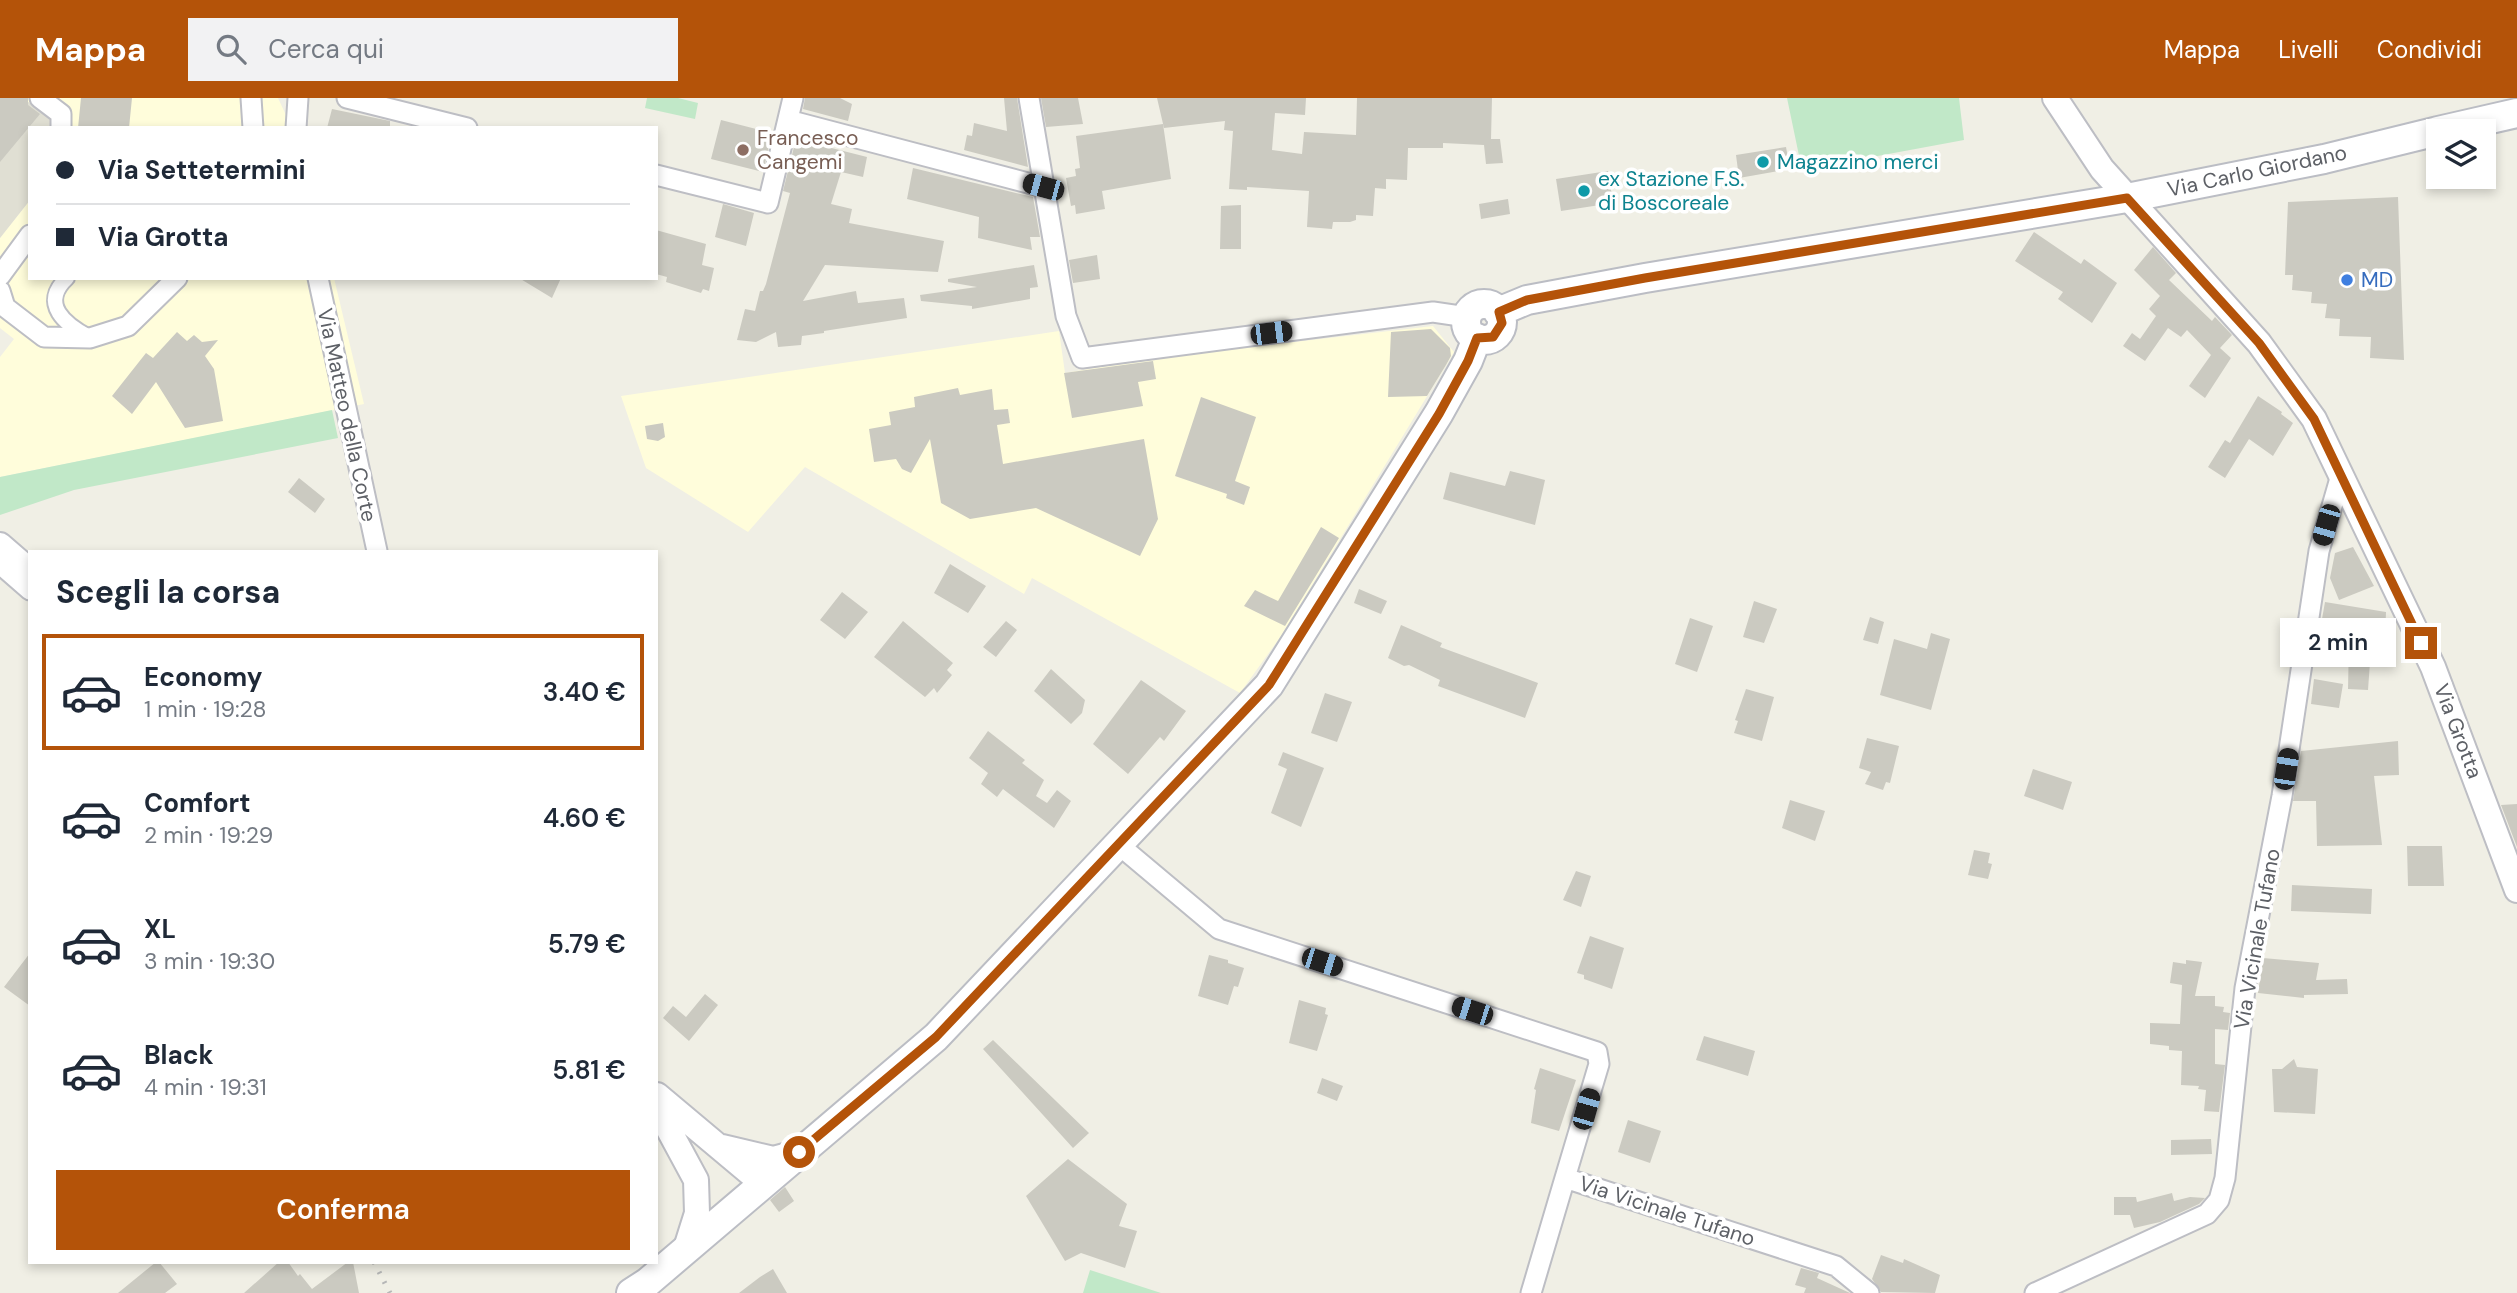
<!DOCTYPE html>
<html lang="it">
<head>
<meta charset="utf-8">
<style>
  body { margin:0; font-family:"DM Sans",sans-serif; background:#f2f2f3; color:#1f2937; height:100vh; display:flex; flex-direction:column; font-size:26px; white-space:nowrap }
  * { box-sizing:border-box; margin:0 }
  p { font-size:23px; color:#747a83 }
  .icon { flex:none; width:38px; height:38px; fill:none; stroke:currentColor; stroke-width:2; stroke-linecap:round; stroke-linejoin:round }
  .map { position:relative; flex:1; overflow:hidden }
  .side { position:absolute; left:28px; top:452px; width:630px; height:714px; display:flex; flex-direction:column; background:#fff; border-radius:0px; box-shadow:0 4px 10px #0003 }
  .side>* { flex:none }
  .banner { position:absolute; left:28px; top:28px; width:630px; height:154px; border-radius:0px; box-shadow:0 4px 10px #0003; display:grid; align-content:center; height:154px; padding:0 28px; background:#fff }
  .tools { position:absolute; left:2426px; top:21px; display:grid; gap:14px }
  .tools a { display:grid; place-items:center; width:70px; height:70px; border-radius:0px; background:#fff; box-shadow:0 4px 10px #0003; font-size:35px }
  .end { position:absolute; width:32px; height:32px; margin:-16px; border:9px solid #b45309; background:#fff; box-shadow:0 0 0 4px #fff }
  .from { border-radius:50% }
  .bubble { position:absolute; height:49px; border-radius:0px; background:#fff; box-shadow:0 4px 10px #0003; font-size:23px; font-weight:600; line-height:49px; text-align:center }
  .car { position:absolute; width:21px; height:42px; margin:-21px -10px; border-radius:9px; box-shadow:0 0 5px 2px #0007; background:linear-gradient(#222 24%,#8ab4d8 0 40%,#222 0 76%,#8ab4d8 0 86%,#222 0) }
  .banner b { display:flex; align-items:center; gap:24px; height:66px; font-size:26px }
  .banner b+b { border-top:2px solid #e0e1e3 }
  .banner i { width:18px; height:18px; background:#1f2937 }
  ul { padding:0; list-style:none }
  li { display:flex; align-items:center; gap:21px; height:116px; margin:0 14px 10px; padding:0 14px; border:4px solid transparent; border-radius:0px }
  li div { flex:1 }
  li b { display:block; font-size:26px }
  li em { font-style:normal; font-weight:600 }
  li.on { border-color:#b45309 }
  li>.icon { width:63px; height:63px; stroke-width:1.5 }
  h2 { padding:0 28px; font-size:32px; line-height:84px }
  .primary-button { display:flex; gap:14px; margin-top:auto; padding:14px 28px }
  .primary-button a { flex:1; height:80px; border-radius:0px; background:#b45309; color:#fff; font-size:28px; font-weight:600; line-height:80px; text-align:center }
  header { display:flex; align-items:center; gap:42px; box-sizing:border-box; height:98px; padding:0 35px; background:#b45309; color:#fff }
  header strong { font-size:33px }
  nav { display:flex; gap:38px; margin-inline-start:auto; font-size:24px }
  .search { width:490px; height:63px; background:#f2f2f3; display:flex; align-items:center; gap:18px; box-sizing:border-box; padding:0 24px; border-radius:0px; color:#747a83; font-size:26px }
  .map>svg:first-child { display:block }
</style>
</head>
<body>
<header>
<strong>Mappa</strong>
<div class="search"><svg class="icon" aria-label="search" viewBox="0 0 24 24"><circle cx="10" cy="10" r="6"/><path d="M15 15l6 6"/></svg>Cerca qui</div>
<nav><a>Mappa</a><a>Livelli</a><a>Condividi</a></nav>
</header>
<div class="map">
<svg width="2517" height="1195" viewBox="0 0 2517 1195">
  <rect width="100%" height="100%" fill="#f0efe5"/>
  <path fill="#fffddb" d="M23,0H278L292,30H53Z
    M30,102V180H334L364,306L0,379V259L14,241L0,230V140Z
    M1433,228L1454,254L1281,538L1240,595L1032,480L1024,496L805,369L748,434L646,370L621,298L1059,233L1065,275L1153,260Z"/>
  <path fill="#e0dfd3" d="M0,0H23L53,23V30H30V102L0,140Z"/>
  <path fill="#c1e8c8" d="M647,0H678L698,5L695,21L645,10Z
    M1787,0H1959L1964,42L1802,72Z
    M332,312L338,340L74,392L0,417V379Z
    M1090,1172L1161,1195H1083Z"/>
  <path fill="#cbcac1" d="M0,0H28V7L40,16L0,64Z
    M81,0H132L129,30H78Z
    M805,0H840L852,6L848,23L803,11Z
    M1004,0H1017L1028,69L964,52L967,37L972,38L974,25L1007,33Z
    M1041,0H1078L1083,26L1046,29Z
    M1157,0H1306L1305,17L1275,15L1272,52L1302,56L1304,34L1356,37L1357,0H1492L1491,41H1500L1503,65L1486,66L1484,47L1443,45V50H1408L1407,82L1386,81V91L1375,90L1373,118L1356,117V122L1350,124H1333L1332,131L1307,129L1309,93L1247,89V92L1229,91L1233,33L1224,32L1225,23L1164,30Z
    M332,11L390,23V30H327Z
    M721,22L772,35L763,74L711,61Z
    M1163,26L1171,81L1102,93L1105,111L1076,116L1075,107L1071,108L1066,80L1076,78L1075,71L1080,70L1076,38Z
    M796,41L867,59L863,79L841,74L831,106L852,111L849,125L944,143L938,174L825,167L803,203L856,193L858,205L904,200L907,220L824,233V235L802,238L801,247L778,249L776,234L756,244L737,242L745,211L755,213L760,193H763L766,186L790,95L783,93Z
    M1786,49L1790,71L1739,80L1736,57Z
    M913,70L1033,99L1040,139H1030L1032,152L978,140L979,119L907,101Z
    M1608,73L1613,105L1561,113L1556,81Z
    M2398,99L2404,262L2370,260L2371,239L2339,238L2340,221L2325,220L2327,206L2311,205L2312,194L2292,192L2293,177H2285L2288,104Z
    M1508,101L1510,116L1481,121L1479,106Z
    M723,106L754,115L746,148L715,139Z
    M1241,107V151H1220L1221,108Z
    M656,132L706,146L702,167L714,170L709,193L703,191L701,195L666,184L667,179L656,176Z
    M2034,134L2081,166L2084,161L2117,185L2092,225L2058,201L2063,194L2015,163Z
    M2153,149L2176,175L2169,182L2212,223L2215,219L2232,237L2220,250L2231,260L2205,300L2189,288L2211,257L2187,232L2181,239L2168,230L2145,263L2123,248L2132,235L2140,241L2156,218L2149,211L2160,198L2134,172Z
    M1097,157L1100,181L1073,185L1069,162Z
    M1034,167L1038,189L1030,190V201L972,211V208L921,203L920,197L977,189L948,184V181Z
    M519,180H561L552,200Z
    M1431,231L1450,250L1451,258L1446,267L1427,298L1388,299L1391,234Z
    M177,234L187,243L194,237L202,244L218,242L205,258L214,271L223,323L185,330L156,284L132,316L112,298L146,255L153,260Z
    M1153,263L1156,281L1138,284L1143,308L1072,320L1064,275Z
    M958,290L960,297L992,291L994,312L1008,311L1010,325L997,327L1003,366L1144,341L1158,421L1140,458L1036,410L970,421L941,405L930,341L911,375L902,371L896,361L874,364L869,331L891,327L889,314L915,309L914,299Z
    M2258,298L2282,314L2281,316L2293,325L2273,358L2249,341L2225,380L2208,369L2225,342L2230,345Z
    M1201,299L1256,319L1235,383L1250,389L1244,407L1226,400L1227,396L1175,378Z
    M663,325L665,339L658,343L647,341L645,328Z
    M1510,373L1545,382L1535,427L1443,401L1450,374L1505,388Z
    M299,380L325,401L315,415L288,394Z
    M1321,429L1339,440L1285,528L1244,508L1255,492L1278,503Z
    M2353,449L2374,488L2339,502L2330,480L2335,455Z
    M950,466L986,488L968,515L934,495Z
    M1359,491L1387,503L1381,516L1354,505Z
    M842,494L868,514L845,541L820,522Z
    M1754,503L1777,511L1764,545L1743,539Z
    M2325,504L2386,514L2385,540L2395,541L2390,552L2389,565L2370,564L2368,592L2348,591L2349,543L2319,538Z
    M1870,519L1884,524L1878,546L1863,542Z
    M1690,520L1713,528L1697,574L1675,566Z
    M903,523L953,565L947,572L952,577L937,595L934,590L925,599L874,559Z
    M1006,523L1017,532L996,559L983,549Z
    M1401,527L1442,545L1440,549L1538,585L1525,620L1438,588L1440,582L1409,567L1404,568L1388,560Z
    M1931,535L1950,541L1931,612L1880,597L1894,541L1927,551Z
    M1051,571L1085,602L1082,615L1071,626L1034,593Z
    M2314,581L2343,586L2339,610L2311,606Z
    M1141,582L1186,613L1164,643L1160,639L1128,676L1093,646Z
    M1746,591L1774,599L1762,643L1734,635L1738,623L1735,622Z
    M1325,595L1352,604L1337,644L1311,635Z
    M988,633L1025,662L1022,665L1044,682L1036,698L1047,705L1057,692L1071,703L1054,730L1003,691L997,699L981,686L988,675L969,660Z
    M1867,640L1899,648L1890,685L1886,684L1883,692L1865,686L1871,674L1859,670Z
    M2398,643L2399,677L2374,678L2382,747L2317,748L2316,703H2293L2301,653Z
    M1283,654L1324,670L1301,729L1271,715L1287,671L1278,667Z
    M2033,671L2072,684L2063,712L2024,698Z
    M1790,702L1825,713L1815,743L1782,730Z
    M2517,706V749L2501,707Z
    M2407,748H2442L2444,788H2408Z
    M1974,752L1990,755L1988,765L1992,766L1988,781L1968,777Z
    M1576,773L1591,778L1581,809L1563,802Z
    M2292,787L2372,791L2371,816L2291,813Z
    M1590,838L1624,850L1612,891L1584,881V877L1577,875Z
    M30,855V908L4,889Z
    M1209,857L1228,862V865L1244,870L1238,889L1234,888L1228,907L1198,898Z
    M2263,860L2319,865L2316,882L2347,881L2348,896L2304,897V900L2258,895Z
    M2186,862L2202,864L2195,898H2215V908L2224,909L2223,914L2230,915L2228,932L2215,931V966L2225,967L2219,1014L2204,1013L2206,992L2198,991L2199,988L2181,987L2182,953L2169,952V948L2150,946V925L2180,926L2182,887L2170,885L2173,864L2186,866Z
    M705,896L718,907L689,943L663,920L673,908L686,919Z
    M1299,902L1326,910L1325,916L1328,917L1317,953L1289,945Z
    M1704,938L1755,953L1748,978L1696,962Z
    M993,942L1089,1035L1073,1050L983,951Z
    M2294,961L2297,969L2318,971L2315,1016L2274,1014L2272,971H2282Z
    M1540,970L1576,982L1559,1033L1531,1025L1536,992L1534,991Z
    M1322,980L1343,988L1337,1003L1317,995Z
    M1628,1022L1661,1033L1650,1065L1618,1054Z
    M2211,1041L2212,1056L2171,1057V1042Z
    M1068,1061L1127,1106L1119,1128L1137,1133L1125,1170L1081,1155L1065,1163L1026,1098Z
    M785,1089L794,1103L779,1114L770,1102Z
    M2172,1095L2174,1103L2190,1099L2205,1100L2199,1106L2160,1124L2134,1130L2130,1117H2114V1099H2136L2137,1104Z
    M1881,1157L1903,1165L1904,1161L1940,1177L1935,1195L1881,1194L1872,1181Z
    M156,1164H159L177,1186L165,1195H118Z
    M279,1164H288L298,1178L300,1176L312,1191L348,1164H353L359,1195H244Z
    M1801,1170L1819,1175L1817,1180L1850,1195H1804L1806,1190L1795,1187Z
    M773,1171L787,1195H739L760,1179Z"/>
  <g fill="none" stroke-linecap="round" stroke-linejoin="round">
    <g stroke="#bdbec4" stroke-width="18">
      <path id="pedestrian" d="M67,180C39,206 66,227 89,239"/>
    </g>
    <g stroke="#bdbec4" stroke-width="23">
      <path id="minor" d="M40,0L61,16V30
        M251,0L253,30
        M347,0L467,30
        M1029,0L1066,218L1082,260L1433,214L1467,219
        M788,22L1043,89
        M296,30L298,0
        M656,77L768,105L793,0
        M0,178L30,137
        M318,180L377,453
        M0,193L5,209L44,239L90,240L128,228L177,180
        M0,466L30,492
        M1119,747L1219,831L1597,954L1599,966L1565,1080L1836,1168L1869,1195
        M1531,1195L1565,1080
        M2035,1195L2207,1116L2219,1102L2225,1080L2245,890L2282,698L2319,453L2341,377"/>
    </g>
    <g stroke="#bdbec4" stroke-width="28">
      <path id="tertiary" d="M2055,0L2102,71L2259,245L2314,321L2433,569L2517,792
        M0,447L30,473
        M657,997L762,1085
        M656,1008L696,1082L697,1115L686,1150
        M722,1049L773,1061L799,1054"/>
    </g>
    <g stroke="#bbbdc4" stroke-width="32">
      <path id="secondary" d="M2438,33L2517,15
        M1466 224a18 18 0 1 1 36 0a18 18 0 1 1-36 0Z
        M1498,214L1527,202L1645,180L2127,100L2324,61L2438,33
        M631,1195L648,1184L936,939L1269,587L1439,315L1468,263L1477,240"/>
    </g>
    <use href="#pedestrian" stroke="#fff" stroke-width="14"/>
    <use href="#minor" stroke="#fff" stroke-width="19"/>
    <use href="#tertiary" stroke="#fff" stroke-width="24"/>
    <use href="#secondary" stroke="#fff" stroke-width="28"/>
    <path stroke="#b6b7b7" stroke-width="5" stroke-dasharray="2 9" stroke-linecap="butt" d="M374,1164L390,1195"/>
  </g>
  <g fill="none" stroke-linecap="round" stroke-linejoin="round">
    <path stroke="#b45309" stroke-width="9" d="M799,1054L936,939L1269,587L1439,316L1468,263L1477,240L1493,239L1502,225L1499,214L1527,202L1645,180L2127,100L2259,245L2314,321L2421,545"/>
  </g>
  <circle fill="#8d6e63" stroke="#fff" stroke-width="2.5" cx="743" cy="52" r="7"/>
  <g fill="#0f9aa8" stroke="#fff" stroke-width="2.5">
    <circle cx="1763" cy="64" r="7"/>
    <circle cx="1584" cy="93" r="7"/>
  </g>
  <circle fill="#3f7fe0" stroke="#fff" stroke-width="2.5" cx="2347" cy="182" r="7"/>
  <g text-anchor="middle" stroke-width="7" stroke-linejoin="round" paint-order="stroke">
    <g font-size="21" fill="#785e54" stroke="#fff" text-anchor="start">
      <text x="757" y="47">Francesco<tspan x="757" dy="24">Cangemi</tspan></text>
    </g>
    <g font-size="21" fill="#0d838f" stroke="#fff" text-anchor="start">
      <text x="1777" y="71">Magazzino merci</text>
      <text x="1598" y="88">ex Stazione F.S.<tspan x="1598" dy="24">di Boscoreale</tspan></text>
    </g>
    <g font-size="21" fill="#5d6066" stroke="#fff">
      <text transform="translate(2257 73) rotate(-12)" y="7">Via Carlo Giordano</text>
      <text transform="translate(347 317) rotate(78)" y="7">Via Matteo della Corte</text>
      <text transform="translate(2458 633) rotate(69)" y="7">Via Grotta</text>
      <text transform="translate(2257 841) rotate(-80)" y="7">Via Vicinale Tufano</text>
      <text transform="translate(1667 1113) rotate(18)" y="7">Via Vicinale Tufano</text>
    </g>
    <g font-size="21" fill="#366cbe" stroke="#fff" text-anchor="start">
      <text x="2361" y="189">MD</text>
    </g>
  </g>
</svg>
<div class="tools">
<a><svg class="icon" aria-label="layers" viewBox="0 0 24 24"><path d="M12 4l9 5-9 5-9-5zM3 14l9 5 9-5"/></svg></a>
</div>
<i class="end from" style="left:799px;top:1054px"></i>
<i class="end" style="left:2421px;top:545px"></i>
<div class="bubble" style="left:2280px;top:520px;width:116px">2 min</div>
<i class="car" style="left:1043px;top:89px;rotate:285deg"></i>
<i class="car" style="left:1271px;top:235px;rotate:83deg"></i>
<i class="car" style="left:2326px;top:427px;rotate:196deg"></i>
<i class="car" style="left:2286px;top:671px;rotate:9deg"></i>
<i class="car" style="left:1322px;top:864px;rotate:108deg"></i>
<i class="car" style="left:1472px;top:913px;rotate:288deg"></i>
<i class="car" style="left:1586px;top:1011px;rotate:16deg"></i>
<div class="banner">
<b><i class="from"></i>Via Settetermini</b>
<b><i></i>Via Grotta</b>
</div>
<section class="side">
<h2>Scegli la corsa</h2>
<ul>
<li class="on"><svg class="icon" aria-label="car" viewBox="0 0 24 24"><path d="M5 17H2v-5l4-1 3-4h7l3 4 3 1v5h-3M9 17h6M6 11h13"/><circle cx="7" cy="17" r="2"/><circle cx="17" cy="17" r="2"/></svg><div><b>Economy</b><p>1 min · 19:28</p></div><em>3.40 €</em></li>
<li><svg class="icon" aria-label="car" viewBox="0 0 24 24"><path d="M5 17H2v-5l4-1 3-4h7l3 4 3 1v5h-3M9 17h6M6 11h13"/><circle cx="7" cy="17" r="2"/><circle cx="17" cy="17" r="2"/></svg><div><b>Comfort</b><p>2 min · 19:29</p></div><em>4.60 €</em></li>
<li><svg class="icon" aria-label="car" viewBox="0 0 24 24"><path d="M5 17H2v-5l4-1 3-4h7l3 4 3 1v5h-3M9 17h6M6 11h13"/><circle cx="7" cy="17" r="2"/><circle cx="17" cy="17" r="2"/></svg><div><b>XL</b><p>3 min · 19:30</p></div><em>5.79 €</em></li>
<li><svg class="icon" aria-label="car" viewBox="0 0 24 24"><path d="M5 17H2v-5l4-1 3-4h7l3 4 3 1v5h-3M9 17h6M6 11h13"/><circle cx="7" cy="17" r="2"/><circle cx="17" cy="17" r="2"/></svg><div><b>Black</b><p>4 min · 19:31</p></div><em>5.81 €</em></li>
</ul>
<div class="primary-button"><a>Conferma</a></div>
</section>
</div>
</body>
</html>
